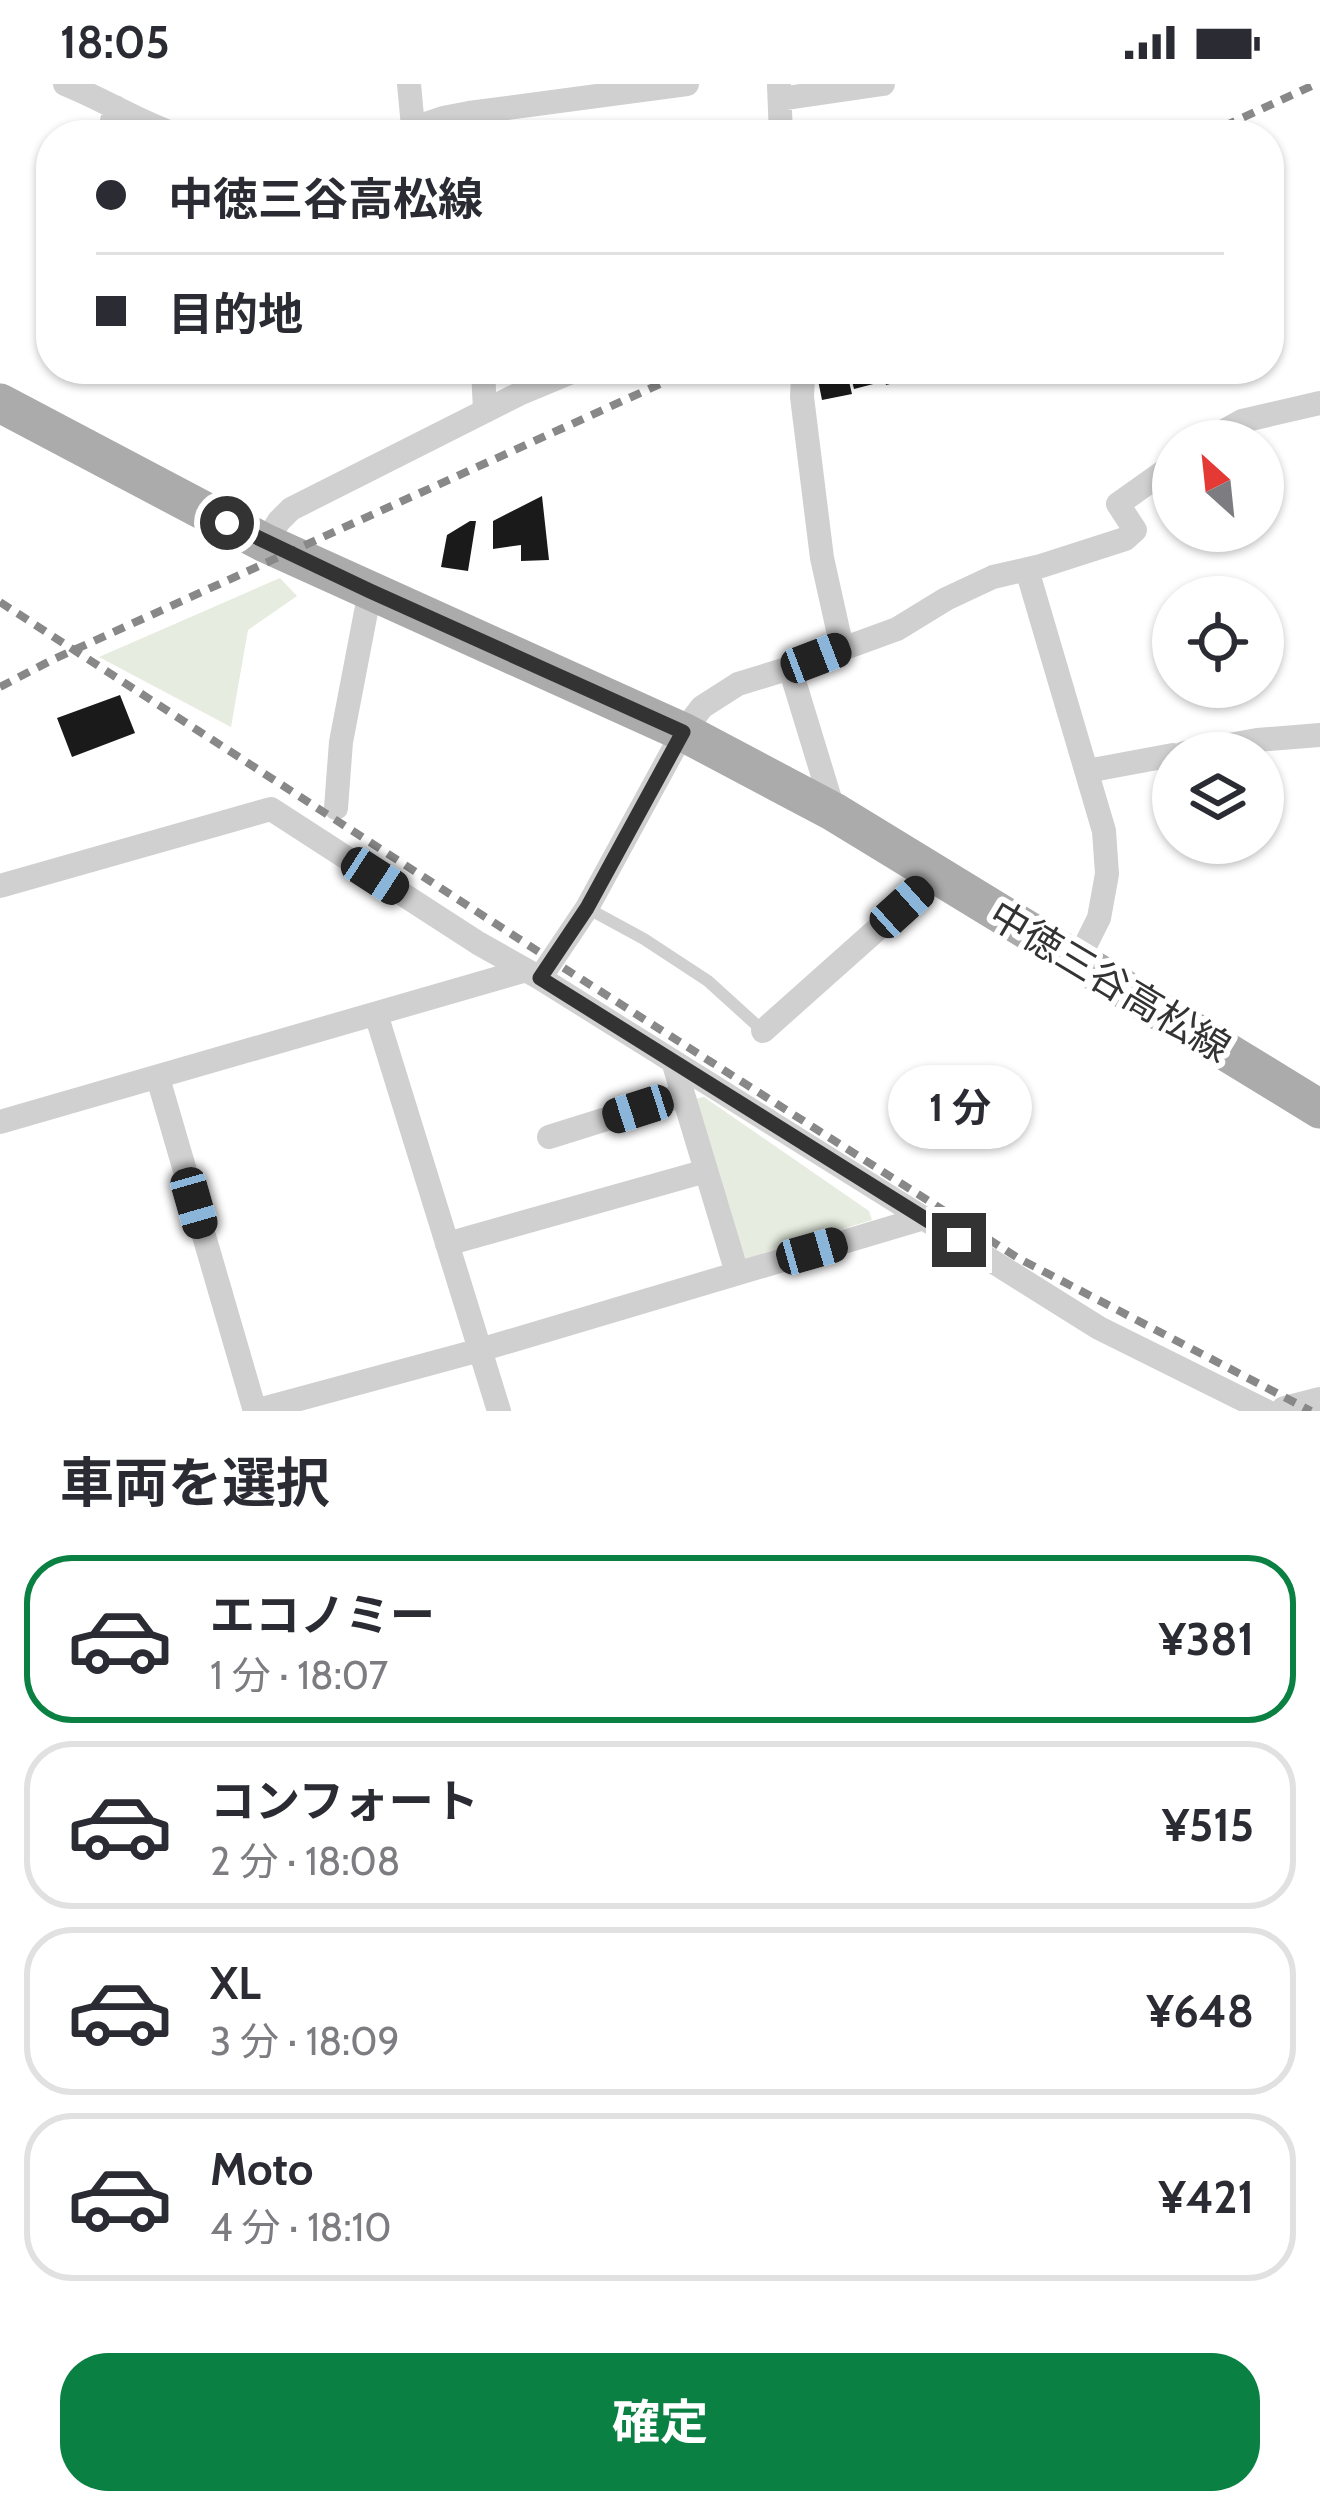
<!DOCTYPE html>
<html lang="ja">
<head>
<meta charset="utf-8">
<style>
  body { margin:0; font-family:Cabin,"Noto Sans JP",sans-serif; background:#f2f2f3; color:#2b2b33; height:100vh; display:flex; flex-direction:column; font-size:45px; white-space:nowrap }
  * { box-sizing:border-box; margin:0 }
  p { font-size:39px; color:#7c7c81 }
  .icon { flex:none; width:66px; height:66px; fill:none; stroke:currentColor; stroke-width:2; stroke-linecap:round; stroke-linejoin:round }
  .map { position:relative; height:1327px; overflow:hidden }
  .details { display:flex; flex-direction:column; background:#fff; flex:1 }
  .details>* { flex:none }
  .banner { position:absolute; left:36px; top:36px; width:1248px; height:264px; border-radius:48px; box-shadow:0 3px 9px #0004; display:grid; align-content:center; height:264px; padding:0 60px; background:#fff }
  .needle { width:78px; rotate:333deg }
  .buttons { position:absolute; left:1152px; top:336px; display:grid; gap:24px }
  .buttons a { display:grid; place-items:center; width:132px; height:132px; border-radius:50%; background:#fff; box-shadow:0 3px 9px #0004; font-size:60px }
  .end { position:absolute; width:54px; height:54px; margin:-27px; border:15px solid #333; background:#fff; box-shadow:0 0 0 6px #fff }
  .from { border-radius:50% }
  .bubble { position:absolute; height:84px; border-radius:42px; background:#fff; box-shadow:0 3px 9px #0004; font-size:39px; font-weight:700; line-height:84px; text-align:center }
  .car { position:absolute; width:36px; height:72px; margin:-36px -18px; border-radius:15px; box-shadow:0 0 9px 3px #0007; background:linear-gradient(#222 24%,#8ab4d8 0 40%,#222 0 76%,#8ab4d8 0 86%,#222 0) }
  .banner b { display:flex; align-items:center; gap:42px; height:114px; font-size:45px }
  .banner b+b { border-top:3px solid #e1e1e2 }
  .banner i { width:30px; height:30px; background:#2b2b33 }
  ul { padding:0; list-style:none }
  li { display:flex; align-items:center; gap:36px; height:168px; margin:0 24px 18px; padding:0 36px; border:6px solid #e1e1e2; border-radius:48px }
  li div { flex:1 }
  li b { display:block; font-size:45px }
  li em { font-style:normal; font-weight:700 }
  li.active { border-color:#0b8043 }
  li>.icon { width:108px; height:108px; stroke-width:1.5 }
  h2 { padding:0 60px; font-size:54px; line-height:144px }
  .button { display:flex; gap:24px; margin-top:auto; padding:24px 60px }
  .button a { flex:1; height:138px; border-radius:48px; background:#0b8043; color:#fff; font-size:48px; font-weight:700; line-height:138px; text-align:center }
  .status { display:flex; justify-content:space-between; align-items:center; height:84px; padding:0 60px; background:#fff; direction:ltr }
  .status svg { height:33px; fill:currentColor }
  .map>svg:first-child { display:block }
</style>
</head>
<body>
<div class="status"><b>18:05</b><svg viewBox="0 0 49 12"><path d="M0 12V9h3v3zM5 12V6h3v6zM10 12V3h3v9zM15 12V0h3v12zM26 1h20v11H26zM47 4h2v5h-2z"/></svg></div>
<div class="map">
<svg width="1320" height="1327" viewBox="0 0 1320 1327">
  <rect width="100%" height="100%" fill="#fff"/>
  <path fill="#e6ecdf" d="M280,494L297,512L248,546L231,643L99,573Z
    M704,1013L869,1127L872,1136L744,1175L695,1015Z"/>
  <path fill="#1a1a1a" d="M846,285L852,310L822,316L817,291Z
    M849,285H878L881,298L854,305Z
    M882,285H907L910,295L886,301Z
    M542,412L549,476L521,477V461L493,465V437Z
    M470,437H476L468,487L441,483L447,451Z
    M120,611L135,649L72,673L57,634Z"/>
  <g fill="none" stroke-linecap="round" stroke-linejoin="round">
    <path stroke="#d0d0d0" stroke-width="12" d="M587,824L644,855L708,897L762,946"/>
    <path stroke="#d0d0d0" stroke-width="24" d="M65,0C103,15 138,38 177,51
      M409,0L413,43
      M779,2L781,51
      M780,15L883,0
      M109,51L115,23
      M393,51L443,34L469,29L687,0
      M483,285L485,327
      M807,285L803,293L802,313L822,474L842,564
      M1206,357L1242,337L1320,319
      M265,459L279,437L291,425L519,310L579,285
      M1027,486L1104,747L1107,790L1099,834L1077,878
      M790,584L834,728
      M1184,669L1257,656L1320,651
      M1087,687L1173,671
      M336,724L341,658L370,507
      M0,802L271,725L478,859L540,894L1099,1244L1266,1327
      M540,894L587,824L683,648L702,623L738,600L790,584L897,545L946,515L993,493L1041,482L1125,455L1135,446L1118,420L1173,381
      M376,930L499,1327
      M763,947L937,792
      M673,977L737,1189
      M158,994L255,1327
      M0,1038L523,887
      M549,1053L683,1011
      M447,1160L706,1087
      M255,1327L480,1266L924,1134"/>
    <path stroke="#d0d0d0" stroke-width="30" d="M1285,1327L1320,1318"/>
    <path stroke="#ababab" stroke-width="39" d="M0,319L265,459L683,648L834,728L1320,1025"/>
    <path stroke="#888" stroke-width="8" stroke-dasharray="12 9" stroke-linecap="butt" d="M1205,51L1316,0
      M0,518L553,877L1018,1174L1311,1327
      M0,603L52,576L693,285"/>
  </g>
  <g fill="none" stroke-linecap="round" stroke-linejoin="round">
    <path stroke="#333" stroke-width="15" d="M227,439L370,507L683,648L587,824L540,894L959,1156"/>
  </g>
  <g text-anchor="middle" stroke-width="12" stroke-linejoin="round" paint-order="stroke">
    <g font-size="39" fill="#333" stroke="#fff">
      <text transform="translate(1110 897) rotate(31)" y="14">中徳三谷高松線</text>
    </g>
  </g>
</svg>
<div class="buttons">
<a><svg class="needle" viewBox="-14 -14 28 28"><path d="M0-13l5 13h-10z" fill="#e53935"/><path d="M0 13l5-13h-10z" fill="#7c7c81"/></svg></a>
<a><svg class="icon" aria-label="locate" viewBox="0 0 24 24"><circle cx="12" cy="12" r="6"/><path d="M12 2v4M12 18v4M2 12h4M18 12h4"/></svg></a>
<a><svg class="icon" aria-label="layers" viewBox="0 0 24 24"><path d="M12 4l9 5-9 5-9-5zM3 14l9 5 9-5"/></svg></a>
</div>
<i class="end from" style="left:227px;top:439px"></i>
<i class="end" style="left:959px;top:1156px"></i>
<div class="bubble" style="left:888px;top:981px;width:144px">1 分</div>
<i class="car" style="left:816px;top:574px;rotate:69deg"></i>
<i class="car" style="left:375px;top:792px;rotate:123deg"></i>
<i class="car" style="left:902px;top:823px;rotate:48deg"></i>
<i class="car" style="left:638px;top:1025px;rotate:252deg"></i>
<i class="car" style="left:194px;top:1119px;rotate:164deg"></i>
<i class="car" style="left:812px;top:1167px;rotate:74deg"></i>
<div class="banner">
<b><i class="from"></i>中徳三谷高松線</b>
<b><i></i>目的地</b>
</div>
</div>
<section class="details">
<h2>車両を選択</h2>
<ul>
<li class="active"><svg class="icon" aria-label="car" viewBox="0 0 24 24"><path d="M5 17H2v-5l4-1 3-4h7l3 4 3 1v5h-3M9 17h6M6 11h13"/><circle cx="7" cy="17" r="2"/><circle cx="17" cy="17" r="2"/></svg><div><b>エコノミー</b><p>1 分 · 18:07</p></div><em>¥381</em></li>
<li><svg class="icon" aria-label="car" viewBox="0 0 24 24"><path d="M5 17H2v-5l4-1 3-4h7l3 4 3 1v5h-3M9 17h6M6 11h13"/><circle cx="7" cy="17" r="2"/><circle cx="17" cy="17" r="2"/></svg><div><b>コンフォート</b><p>2 分 · 18:08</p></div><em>¥515</em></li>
<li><svg class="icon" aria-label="car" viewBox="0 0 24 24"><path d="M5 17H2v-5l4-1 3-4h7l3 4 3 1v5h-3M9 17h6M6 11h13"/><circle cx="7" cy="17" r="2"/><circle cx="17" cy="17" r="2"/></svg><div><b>XL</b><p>3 分 · 18:09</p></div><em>¥648</em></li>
<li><svg class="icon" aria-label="car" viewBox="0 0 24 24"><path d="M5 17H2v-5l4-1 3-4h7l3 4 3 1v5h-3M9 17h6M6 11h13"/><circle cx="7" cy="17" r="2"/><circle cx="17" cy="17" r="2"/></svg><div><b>Moto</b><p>4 分 · 18:10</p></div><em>¥421</em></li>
</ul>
<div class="button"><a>確定</a></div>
</section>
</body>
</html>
